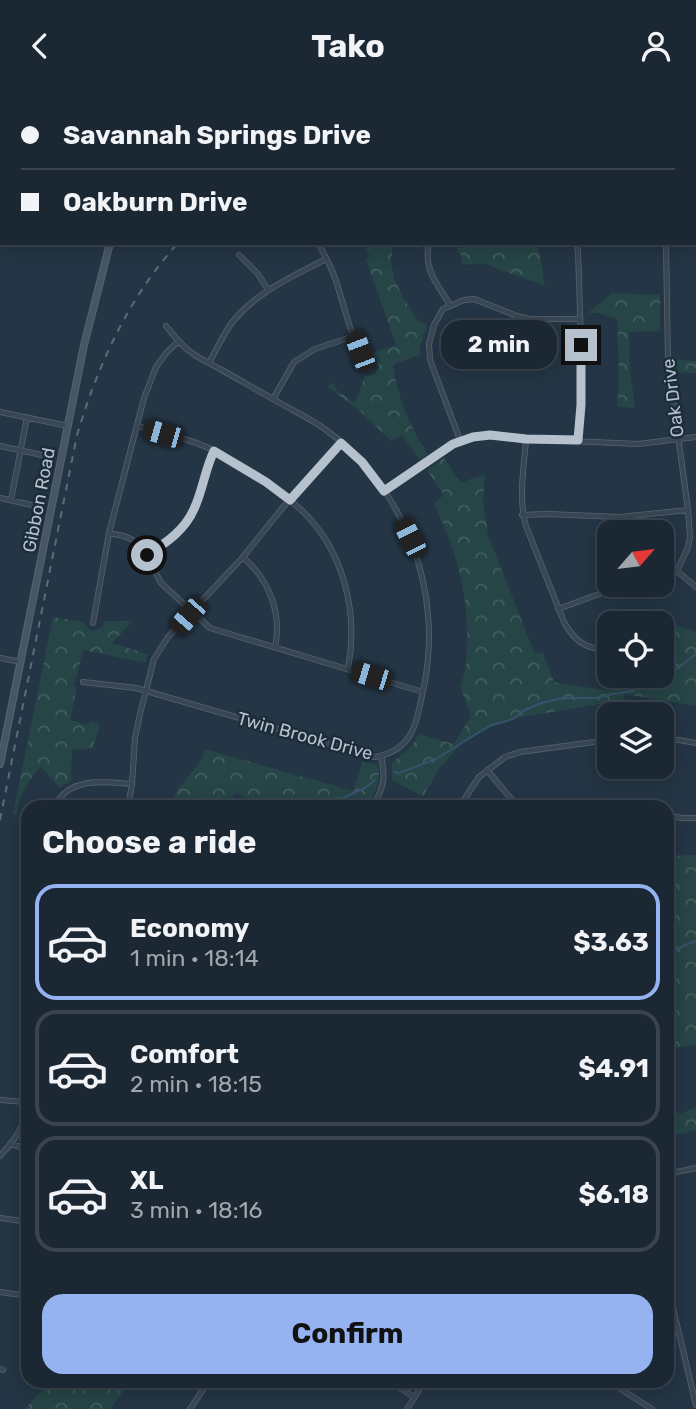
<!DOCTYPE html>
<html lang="en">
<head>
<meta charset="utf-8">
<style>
  body { margin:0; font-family:Rubik,sans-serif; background:#283440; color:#f1f3f6; height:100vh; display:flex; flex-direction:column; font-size:26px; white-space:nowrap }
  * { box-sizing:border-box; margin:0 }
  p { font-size:23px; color:#a0a6ac }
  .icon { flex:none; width:38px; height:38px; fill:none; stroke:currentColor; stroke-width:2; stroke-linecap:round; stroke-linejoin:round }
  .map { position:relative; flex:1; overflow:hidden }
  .side { position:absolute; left:21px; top:709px; width:653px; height:588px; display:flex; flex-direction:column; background:#1b2834; border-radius:21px; box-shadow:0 4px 18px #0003,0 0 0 2px #39444f }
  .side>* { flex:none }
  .hud { position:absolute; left:0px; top:0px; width:696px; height:154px; box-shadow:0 4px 18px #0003,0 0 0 2px #39444f; display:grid; align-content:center; height:154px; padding:0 21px; background:#1b2834 }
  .needle { width:46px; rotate:62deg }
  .tools { position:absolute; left:597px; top:429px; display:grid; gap:14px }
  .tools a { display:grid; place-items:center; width:77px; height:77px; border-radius:14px; background:#1b2834; box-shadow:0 4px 18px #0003,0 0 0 2px #39444f; font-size:35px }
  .end { position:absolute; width:32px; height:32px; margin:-16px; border:9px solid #b6c1ce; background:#111; box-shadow:0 0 0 4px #111 }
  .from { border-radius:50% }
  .bubble { position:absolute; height:49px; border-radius:21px; background:#1b2834; box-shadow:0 4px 18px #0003,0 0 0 2px #39444f; font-size:23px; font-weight:700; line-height:49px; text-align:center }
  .car { position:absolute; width:21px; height:42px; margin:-21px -10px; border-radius:9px; box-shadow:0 0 5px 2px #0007; background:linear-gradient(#222 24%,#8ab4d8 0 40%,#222 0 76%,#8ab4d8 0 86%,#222 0) }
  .hud b { display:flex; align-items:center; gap:24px; height:66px; font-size:26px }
  .hud b+b { border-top:2px solid #39444f }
  .hud i { width:18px; height:18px; background:#f1f3f6 }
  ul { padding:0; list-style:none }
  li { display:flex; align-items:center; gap:21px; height:116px; margin:0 14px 10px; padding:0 7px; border:4px solid #39444f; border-radius:21px }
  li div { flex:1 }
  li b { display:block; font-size:26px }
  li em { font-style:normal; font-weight:700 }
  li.active { border-color:#95b2f1 }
  li>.icon { width:63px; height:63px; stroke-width:1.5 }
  h2 { padding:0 21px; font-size:32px; line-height:84px }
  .primary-button { display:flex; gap:14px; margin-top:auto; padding:14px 21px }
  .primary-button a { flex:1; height:80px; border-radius:21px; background:#95b2f1; color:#111; font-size:28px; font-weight:700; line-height:80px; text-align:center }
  header { display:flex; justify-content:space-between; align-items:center; height:91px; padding:0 21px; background:#1b2834; font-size:32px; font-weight:700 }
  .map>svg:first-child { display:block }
</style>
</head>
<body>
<header><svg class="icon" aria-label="back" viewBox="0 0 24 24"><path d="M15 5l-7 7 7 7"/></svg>Tako<svg class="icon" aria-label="person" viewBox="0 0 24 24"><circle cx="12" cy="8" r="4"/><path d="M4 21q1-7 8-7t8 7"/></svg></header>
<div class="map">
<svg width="696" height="1318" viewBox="0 0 696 1318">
  <defs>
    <pattern id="forest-crowns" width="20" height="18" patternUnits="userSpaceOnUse" patternTransform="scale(1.75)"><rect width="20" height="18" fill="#264546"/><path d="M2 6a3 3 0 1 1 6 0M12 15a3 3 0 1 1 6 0" fill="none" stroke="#435e60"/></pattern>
  </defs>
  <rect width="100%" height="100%" fill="#243545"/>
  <path fill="url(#forest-crowns)" d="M157,0H275L276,2H156Z
    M362,152H422L420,158L393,153L391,172L395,190L403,206L418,230L427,234L420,255V265H415L393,274C396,301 412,341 428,363L420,369L402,344L391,350L361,321L327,295L334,292L336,299L355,312L365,285L375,283L379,276L376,267L366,264L396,254L366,168L370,165Z
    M458,152H536C542,166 542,181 545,195L482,172L463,174L460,162H457Z
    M612,202L660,204V240L629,241L630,279L635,317L617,316L619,288L617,228L597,222H588Z
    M676,269L696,270V282L676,281Z
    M444,367L461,392L471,388L485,384L483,411L488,444L534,561L543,562L554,591L609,600L639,585L662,584V533L672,532L696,541V615L624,603L625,609L503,629L460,654L439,678L423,706L392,689V671C404,663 412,656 419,643L454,653L471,625L460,595C466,583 466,572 467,558C469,502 457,463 434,412L444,404L427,379Z
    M53,526L84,531L88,538L93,540L102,536L105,530H133L112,552L148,563L145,572L83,559L74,595L77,596L70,629L88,634L90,630L100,633L93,657L72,659L71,690L60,697L41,676C27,690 20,704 16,724L13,723Z
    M205,658L353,700L362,671L375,673L378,676C381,692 375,702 367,716H244L248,709L237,702C218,717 214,721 193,706L185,716H168L178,698L201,670Z
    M696,764V954L667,958V765Z
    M667,1016L680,1023L696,1016V1039L667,1046Z
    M44,1290H130L111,1318H25L43,1298Z"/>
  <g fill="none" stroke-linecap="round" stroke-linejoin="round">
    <path stroke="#36526d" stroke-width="2" d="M394,681L399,682L436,668L489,635L513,628L525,619L541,612L562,607H597L613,603L632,600L665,587L696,563
      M314,716L325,709L343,707L365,697L375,689
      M667,865L683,855L696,850"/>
    <g stroke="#576471" stroke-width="6">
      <path id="minor" d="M536,0V2
        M657,0V2
        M318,152C324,163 331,175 335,187C345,216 351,251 369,276
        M429,152C423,178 437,193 450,214
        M576,152L578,160L582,281L578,350
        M239,164L258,183L268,199
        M509,270L507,254L517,225
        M209,272C217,258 224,241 234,229C258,200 294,185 326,168
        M273,308L294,271L315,258L354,245
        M0,321L68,335
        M137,335C159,341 183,346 204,355C218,361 232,370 246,378C264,389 282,402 298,416C343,456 359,520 348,578
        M526,348C524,377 518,407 526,435L564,531C575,551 586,558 609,559
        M460,349L430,269L429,253L434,234L443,218L464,209L474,208L517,225L530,228H580
        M0,355L42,364
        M384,400L453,353L473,346L490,344L526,348L638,353L696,346
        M0,407L32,414
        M11,409L27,326
        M522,424L547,423L620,426L688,419
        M109,442L124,445L133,449L142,456L161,492L210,537L423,601
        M147,464C166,452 185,439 194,418C203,399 205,378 214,360
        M243,466C270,490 282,522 275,557
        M677,480L696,496
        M662,492L677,480L688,456L690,445L688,419L668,270L666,152
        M558,518L602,502L657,494
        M93,532L109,442L144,307L156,276L167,261L179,250
        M0,567L21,571
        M83,591L136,597L374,666C413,660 416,633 423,600C445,501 405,394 322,336C309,327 294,320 280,312C260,301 240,289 220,278C210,272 200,268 192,262C181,255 174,244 166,235
        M662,646L696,652
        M487,679L507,703L520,716
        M55,716C67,685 106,691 132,693
        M128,716L132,693L135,647L140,623L154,568L168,546L243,466L284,415L341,352
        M373,716C384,695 386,688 381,665
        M459,716L479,686L505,666L520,661L609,649
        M667,724L682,727H696
        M23,869L28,843
        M0,1009L27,1011
        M10,1053L28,1058
        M0,1065C17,1047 25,1035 27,1011
        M667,1083L696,1077
        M0,1127L28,1131
        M667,1192L696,1314
        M0,1201L28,1205
        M0,1278L3,1279
        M389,1290L414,1306
        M608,1290L652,1318
        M190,1318L209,1290
        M407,1318L425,1290"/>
    </g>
    <g stroke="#576471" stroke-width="8">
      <path id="secondary" d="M149,2L150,0
        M0,673L84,254L110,152"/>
    </g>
    <use href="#minor" stroke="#394754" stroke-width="4.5"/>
    <use href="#secondary" stroke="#465667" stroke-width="6"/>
    <path stroke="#5a6b7b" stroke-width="2" stroke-dasharray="7 7" stroke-linecap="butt" d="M405,2L410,0
      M0,729L77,344C98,274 128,207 178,152"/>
  </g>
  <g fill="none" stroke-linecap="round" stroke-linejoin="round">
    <path stroke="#b6c1ce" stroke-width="9" d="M147,464C166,452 185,439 194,418C203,399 205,378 214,360L266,391L290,409L341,352L362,371L384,400L453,353L473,346L490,344L526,348L578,349L581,314V254"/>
  </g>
  <g text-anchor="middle" stroke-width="5" stroke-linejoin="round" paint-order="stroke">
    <g font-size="18" fill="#b6c1ce" stroke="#1d2c39">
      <text transform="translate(673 307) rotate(-97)" y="6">Oak Drive</text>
      <text transform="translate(39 409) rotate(-79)" y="6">Gibbon Road</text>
      <text transform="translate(305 645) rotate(15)" y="6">Twin Brook Drive</text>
    </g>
  </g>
</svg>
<div class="tools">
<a><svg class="needle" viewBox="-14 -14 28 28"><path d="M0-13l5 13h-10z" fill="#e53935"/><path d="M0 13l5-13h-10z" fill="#a0a6ac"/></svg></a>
<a><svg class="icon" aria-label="locate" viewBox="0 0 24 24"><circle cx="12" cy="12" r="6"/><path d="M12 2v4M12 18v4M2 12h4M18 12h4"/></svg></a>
<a><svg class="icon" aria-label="layers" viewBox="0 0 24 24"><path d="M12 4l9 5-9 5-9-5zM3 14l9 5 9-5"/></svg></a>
</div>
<i class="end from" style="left:147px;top:464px"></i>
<i class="end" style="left:581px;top:254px"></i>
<div class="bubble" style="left:441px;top:229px;width:116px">2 min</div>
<i class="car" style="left:360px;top:260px;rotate:339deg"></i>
<i class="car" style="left:163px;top:343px;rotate:286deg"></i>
<i class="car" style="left:410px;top:447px;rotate:333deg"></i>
<i class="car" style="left:188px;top:525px;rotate:221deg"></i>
<i class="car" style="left:371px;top:585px;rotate:287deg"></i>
<div class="hud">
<b><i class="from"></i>Savannah Springs Drive</b>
<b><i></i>Oakburn Drive</b>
</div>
<section class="side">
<h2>Choose a ride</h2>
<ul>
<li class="active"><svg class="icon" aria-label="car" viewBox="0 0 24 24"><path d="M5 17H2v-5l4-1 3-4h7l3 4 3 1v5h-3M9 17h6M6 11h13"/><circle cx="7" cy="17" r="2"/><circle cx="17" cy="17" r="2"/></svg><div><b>Economy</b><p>1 min · 18:14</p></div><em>$3.63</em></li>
<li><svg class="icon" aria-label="car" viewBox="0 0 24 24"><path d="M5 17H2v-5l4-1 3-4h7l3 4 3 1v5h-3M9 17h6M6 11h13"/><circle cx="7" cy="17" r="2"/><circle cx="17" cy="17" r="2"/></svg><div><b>Comfort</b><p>2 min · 18:15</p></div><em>$4.91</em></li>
<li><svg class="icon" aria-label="car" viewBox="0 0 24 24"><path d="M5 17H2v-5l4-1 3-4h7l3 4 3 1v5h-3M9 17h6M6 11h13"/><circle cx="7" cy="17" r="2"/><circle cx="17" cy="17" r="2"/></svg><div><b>XL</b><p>3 min · 18:16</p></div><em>$6.18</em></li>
</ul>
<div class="primary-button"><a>Confirm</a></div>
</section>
</div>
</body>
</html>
